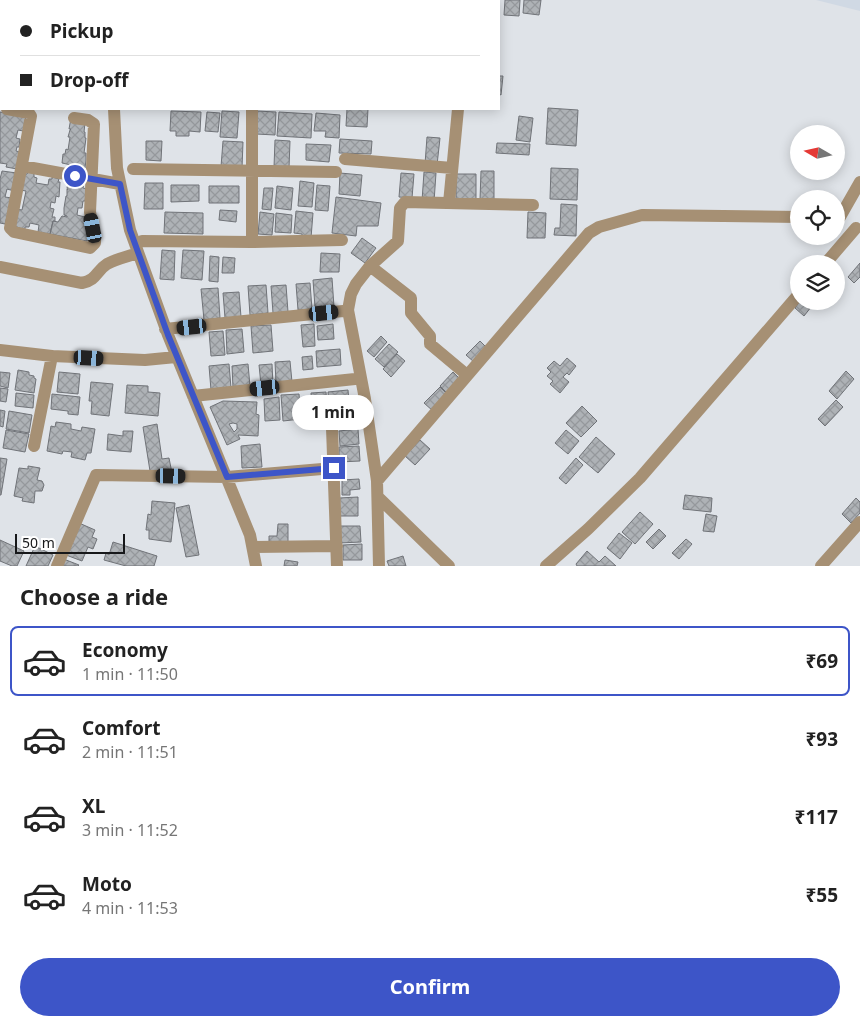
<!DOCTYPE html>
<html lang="en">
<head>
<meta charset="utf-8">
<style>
  body { margin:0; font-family:"Noto Sans",sans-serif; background:#f2f2f2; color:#222; height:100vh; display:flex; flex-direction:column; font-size:19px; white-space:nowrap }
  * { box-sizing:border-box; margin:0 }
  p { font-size:16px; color:#767676 }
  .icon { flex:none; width:28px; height:28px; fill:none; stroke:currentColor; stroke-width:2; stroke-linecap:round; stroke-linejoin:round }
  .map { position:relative; height:566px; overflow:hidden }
  .drawer { display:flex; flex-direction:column; background:#fff; flex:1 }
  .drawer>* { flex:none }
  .banner { position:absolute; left:0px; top:0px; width:500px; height:110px; box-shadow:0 2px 12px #0003; display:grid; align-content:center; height:110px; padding:0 20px; background:#fff }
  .needle { width:32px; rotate:279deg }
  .buttons { position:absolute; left:790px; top:125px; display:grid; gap:10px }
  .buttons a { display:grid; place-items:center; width:55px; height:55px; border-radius:50%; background:#fff; box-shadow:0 2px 12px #0003; font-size:25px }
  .scale { position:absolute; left:15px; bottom:12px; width:110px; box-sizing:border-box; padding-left:5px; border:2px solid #17181a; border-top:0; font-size:14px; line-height:18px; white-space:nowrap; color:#17181a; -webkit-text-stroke:4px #fff; paint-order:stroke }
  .end { position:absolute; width:22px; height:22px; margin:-11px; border:6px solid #3d55c8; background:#fff; box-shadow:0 0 0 2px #fff }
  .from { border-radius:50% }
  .bubble { position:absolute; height:35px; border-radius:18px; background:#fff; box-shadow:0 2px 12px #0003; font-size:16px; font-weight:700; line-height:35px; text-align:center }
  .car { position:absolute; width:15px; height:30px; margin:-15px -8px; border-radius:6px; box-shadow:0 0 4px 1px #0007; background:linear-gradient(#222 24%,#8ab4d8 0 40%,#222 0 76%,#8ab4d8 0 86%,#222 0) }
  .banner b { display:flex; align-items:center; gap:18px; height:48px; font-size:19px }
  .banner b+b { border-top:1px solid #e0e0e0 }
  .banner i { width:12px; height:12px; background:#222 }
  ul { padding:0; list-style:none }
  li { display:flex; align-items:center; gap:15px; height:70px; margin:0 10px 8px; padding:0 10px; border:2px solid transparent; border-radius:8px }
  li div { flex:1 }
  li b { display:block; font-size:19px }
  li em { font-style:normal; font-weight:700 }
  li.on { border-color:#3d55c8 }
  li>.icon { width:45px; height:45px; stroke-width:1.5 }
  h2 { padding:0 20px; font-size:22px; line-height:60px }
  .primary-button { display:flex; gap:10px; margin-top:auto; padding:10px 20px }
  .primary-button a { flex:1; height:58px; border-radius:30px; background:#3d55c8; color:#fff; font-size:20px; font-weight:700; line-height:58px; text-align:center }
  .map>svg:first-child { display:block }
</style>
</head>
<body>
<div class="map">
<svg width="860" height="566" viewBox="0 0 860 566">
  <defs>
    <pattern id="building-cross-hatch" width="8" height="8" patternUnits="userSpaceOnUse" patternTransform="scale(1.25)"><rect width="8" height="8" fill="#aeb2b6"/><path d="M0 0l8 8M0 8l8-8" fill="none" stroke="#95989c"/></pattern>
  </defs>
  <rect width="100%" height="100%" fill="#dfe3e8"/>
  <path fill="#d0d9e4" d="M816,0H860V11Z"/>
  <path fill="url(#building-cross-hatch)" stroke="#707378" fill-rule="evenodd" d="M0,0L8,1H1L0,31Z
    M30,0H85V1H31Z
    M139,0H180L139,1Z
    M505,0H520L519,16L504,15Z
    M524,0H541L539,15L523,13Z
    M499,76H503L501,95L499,94Z
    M548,108L578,110L576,146L546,144Z
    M347,109H368L367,127L346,126Z
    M171,111L201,112L200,132L189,131V136H176V131H170Z
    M222,111L239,112L237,138L220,137Z
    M257,111L276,112L275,135L256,134Z
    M0,112L26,117L23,131L18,130L16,138L20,139L19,147H17L16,151L20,152L17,169L6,167L7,164L0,163Z
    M207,112L220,113L218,132L205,131Z
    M279,112L312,114L311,138L277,136Z
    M316,113L340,115L339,138L325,137L326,131H314Z
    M519,116L533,118L530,142L516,140Z
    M71,118L85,123L84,132H85V138H86L84,153H86V160L85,168L62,163L63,154H65L66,149L68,150L70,137H68L70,130L71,129H69Z
    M427,137L440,138L437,165L425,164Z
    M340,139L372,141L371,154L339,153Z
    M275,140L290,141L289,168L274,167Z
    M146,141H162L161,161L146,160Z
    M223,141L243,142L242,168L221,167Z
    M497,143L530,144L529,155L496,153Z
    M306,144L331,145L329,162L306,160Z
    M551,168L578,169L577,200L550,199Z
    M2,171L17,173L14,191L7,189L5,197L12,198L5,224L0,223V179Z
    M481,171H494V200H480Z
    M28,172L34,173V177L37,178L36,183L48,185L49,179H52V177L59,179L58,182H60L59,197L56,196L55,203L51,202L50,208L54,209L52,217H55V221H53L50,234L38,232L39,225L30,223L29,227H25V230L14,226L16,209L22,210L26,191L20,190L25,174H27Z
    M424,172L436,173L434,202L422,201Z
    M340,173L362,175L360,196L339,194Z
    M401,173L414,174L412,198L399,197Z
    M456,174H476V201H456Z
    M69,179L84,182L83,188L87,189L85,201H83L82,208H78L77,215L89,218L93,239L88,238L87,241L50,234L53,221L58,222L62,216L67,217V216L64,215V208L66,196H67V189L68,190L67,188Z
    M300,181L314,183L312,207L298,206Z
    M145,183H163V209H144Z
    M171,185H199V201L171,202Z
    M317,185L330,186L328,211L315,210Z
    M209,186H239V203H209Z
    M277,186L293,188L291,210L275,208Z
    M264,188H273L271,210L262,209Z
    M336,197L381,203L378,226H357L356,236L332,233Z
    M561,204L577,205L576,236L554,235L555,228H560Z
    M220,210L237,211L236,222L219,220Z
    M296,211L313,213L311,238L302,237V234L294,233Z
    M165,212L203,213V234L164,233Z
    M260,212L274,214L272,235L258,234Z
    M528,212L546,213L545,238H527Z
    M276,213L292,215L291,233L275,232Z
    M362,238L376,248L365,263L351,253Z
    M162,250L175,251L174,280L160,279Z
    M183,250L204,251L202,280L181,278Z
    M321,253L340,254L339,272H320Z
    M210,256L219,257L218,282L209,281Z
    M223,257L235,258L234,273H222Z
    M860,263V277L854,283L848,277Z
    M332,278L334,307L322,308V306L315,307L313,280Z
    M310,283L312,309L298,310L296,284Z
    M266,285L268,313L250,315L248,286Z
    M286,285L288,312L273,313L271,286Z
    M218,288L220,318L204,320L201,289Z
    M239,292L241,317L225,318L223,293Z
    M800,301L815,302L804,316L795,308Z
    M314,324L315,346L303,347L301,325Z
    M333,324L334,339L318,340L317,326Z
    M271,325L273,351L253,353L251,326Z
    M242,329L244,352L227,354L226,330Z
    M223,331L225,355L211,356L209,332Z
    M381,336L387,342L374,357L367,351Z
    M480,341L487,348L474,362L466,355Z
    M389,344L398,352L384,367L375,359Z
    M340,349L341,365L317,367L316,351Z
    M397,354L405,361L391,377L383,369Z
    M312,356L313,369L303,370L302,357Z
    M567,358L576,366L569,375L567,373L563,377L569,382L560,393L550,384L553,381L547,376L551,372L547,368L554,361L560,366Z
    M290,361L292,382L276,383L275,362Z
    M229,364L231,388L211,390L209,366Z
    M248,364L250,386L233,388L232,366Z
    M272,364L273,385H261L259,365Z
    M18,370L29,372V375L34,376V378L36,379L34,393L15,390Z
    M846,371L854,379L837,399L829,391Z
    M0,372L10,373L8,388L0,386Z
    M59,372L80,374L78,394L57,392Z
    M453,372L461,380L448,394L440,386Z
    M91,382L113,384L109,416L91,414L92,401H89Z
    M127,385L148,386V392L160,393L158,416L125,413Z
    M440,387L448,395L433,411L424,403Z
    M0,388L8,389L6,402L0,401Z
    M348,390L351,425L331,426L328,392Z
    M326,392L327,406L312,407L311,393Z
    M16,393L34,395L33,408L15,406Z
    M52,394L80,397L78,415L68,414V411L51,409Z
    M299,394L301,419L283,421L281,395Z
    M279,397L280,420L265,421L264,399Z
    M836,400L843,407L825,426L818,419Z
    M223,401L257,402L256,414L259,415L258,436L238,435L240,439L227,445L210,407ZM233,423L237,424V429L234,432L229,424Z
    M582,406L597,421L581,437L566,423Z
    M0,410L5,411L3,427L0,426Z
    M9,411L32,415L29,433L6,429Z
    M56,422L71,424V429L81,431L82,427L95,429L91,453H87L85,460L71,457L72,452L63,451L62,454L47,451L51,426L55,427Z
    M157,424L162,459L169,458L172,473L150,471L143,427Z
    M358,429L359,444L340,446L339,431Z
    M6,430L29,434L25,452L3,448Z
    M566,430L579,441L568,454L555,443Z
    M123,431H133L131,452L107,450L108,434L123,436Z
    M596,437L615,454L598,473L579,457Z
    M420,440L430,449L415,465L405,456Z
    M260,444L262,467L242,468L241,446Z
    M359,446L360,461L339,462V447Z
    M0,458L7,459L1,495H0Z
    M576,458L583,465L566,484L559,478Z
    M28,466L40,468L37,480L42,481L44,485L42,491H35L34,503L22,501L23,498L14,496L19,468L28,469Z
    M359,479L360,489L350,490V495H342V480Z
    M685,495L712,498L711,512L683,509Z
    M358,497V516H339V498Z
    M856,498L860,502V513L851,523L842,514Z
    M152,501L175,503L171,542L149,539V530H146L148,514L151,515Z
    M189,505L199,555L186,557L176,508Z
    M640,512L653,524L635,544L622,532Z
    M706,514L717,516L714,532L703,531Z
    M79,523L95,530L92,537L97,539L93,549L88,547L82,561L66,555Z
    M278,524H288V544H269V536H277Z
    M339,526H360L361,542L339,543Z
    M659,529L666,536L653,549L646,542Z
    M619,533L632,543L620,559L607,548Z
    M686,539L692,544L679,559L672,553Z
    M0,540L24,551L17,566H12L0,561Z
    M113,542L157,556L154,566H126L104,560L106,553L109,555Z
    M362,544V560H343V545Z
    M35,546L53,555L48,566H26Z
    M587,551L599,562L605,556L616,566H577L576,564Z
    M403,556L406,566H389L387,561Z
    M61,558L79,565L78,566H58Z
    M285,560L298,562L297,566H284Z"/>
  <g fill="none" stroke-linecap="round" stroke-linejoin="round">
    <path stroke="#a69074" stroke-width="12" d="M254,0V1
      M110,1V0
      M464,1V0
      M0,49H1
      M7,109L29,113L31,116L10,228L14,232L90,248L95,243V239L90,212L94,124L88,120L74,118
      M114,109L117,168L130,230L168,335L250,535L256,566
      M345,159L452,168
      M22,166L120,184
      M133,169L336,172
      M449,203L458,109
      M840,217L860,182
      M142,241L252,242L342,240
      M252,242V109
      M825,264L856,228
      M370,266L411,298V313L430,336V344L467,375
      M0,267L82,283C97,280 96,271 107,264C116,259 129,256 138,253
      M165,329L343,311
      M0,350L52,356L145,360L176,357
      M193,396L355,379
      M332,428L337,566
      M34,446L52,356
      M377,481L589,233L599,227L642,215L799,217
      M378,497L449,566
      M253,547L337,546
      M57,566L96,475L227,477L334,468
      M379,566L377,481L365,399L348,310L351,294L356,284L370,266L398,241L400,208L405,202L533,205
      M546,566L588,529L640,478L799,294
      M821,566L860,522"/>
  </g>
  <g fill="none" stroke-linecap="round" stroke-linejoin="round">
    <path stroke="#3d55c8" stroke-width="6" d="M75,176L120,184L130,230L168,335L227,477L334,468"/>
  </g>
</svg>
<div class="buttons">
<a><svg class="needle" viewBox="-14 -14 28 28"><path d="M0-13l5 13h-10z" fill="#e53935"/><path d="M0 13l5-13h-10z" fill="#767676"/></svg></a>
<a><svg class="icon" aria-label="locate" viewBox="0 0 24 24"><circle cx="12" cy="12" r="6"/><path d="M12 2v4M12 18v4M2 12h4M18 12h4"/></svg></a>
<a><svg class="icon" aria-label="layers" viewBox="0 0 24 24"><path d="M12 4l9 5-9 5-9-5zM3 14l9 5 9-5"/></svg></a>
</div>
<div class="scale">50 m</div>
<i class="end from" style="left:75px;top:176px"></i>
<i class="end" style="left:334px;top:468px"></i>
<div class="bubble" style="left:292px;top:395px;width:82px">1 min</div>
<i class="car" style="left:93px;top:228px;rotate:349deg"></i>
<i class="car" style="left:324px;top:313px;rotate:84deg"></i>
<i class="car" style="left:192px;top:327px;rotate:264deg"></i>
<i class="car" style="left:89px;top:358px;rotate:93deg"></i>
<i class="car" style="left:265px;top:388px;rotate:264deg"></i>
<i class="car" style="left:171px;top:476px;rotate:91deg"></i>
<div class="banner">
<b><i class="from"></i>Pickup</b>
<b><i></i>Drop-off</b>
</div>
</div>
<section class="drawer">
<h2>Choose a ride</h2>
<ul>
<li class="on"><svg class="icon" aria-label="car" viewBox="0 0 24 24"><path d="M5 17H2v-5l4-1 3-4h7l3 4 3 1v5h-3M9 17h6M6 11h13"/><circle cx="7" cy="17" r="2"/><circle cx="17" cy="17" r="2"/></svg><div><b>Economy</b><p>1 min · 11:50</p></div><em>₹69</em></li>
<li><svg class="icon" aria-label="car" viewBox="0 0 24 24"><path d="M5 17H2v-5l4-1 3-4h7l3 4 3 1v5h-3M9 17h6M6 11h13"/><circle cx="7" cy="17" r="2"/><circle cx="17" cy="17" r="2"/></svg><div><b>Comfort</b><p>2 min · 11:51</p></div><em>₹93</em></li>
<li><svg class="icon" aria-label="car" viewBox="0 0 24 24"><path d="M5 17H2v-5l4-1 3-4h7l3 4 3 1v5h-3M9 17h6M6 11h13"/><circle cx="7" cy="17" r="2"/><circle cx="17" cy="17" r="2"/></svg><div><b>XL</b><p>3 min · 11:52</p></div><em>₹117</em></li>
<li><svg class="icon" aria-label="car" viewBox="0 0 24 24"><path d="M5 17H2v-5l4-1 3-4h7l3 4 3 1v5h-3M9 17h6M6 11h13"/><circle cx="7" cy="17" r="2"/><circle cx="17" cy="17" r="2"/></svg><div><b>Moto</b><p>4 min · 11:53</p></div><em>₹55</em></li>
</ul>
<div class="primary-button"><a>Confirm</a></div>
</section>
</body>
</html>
